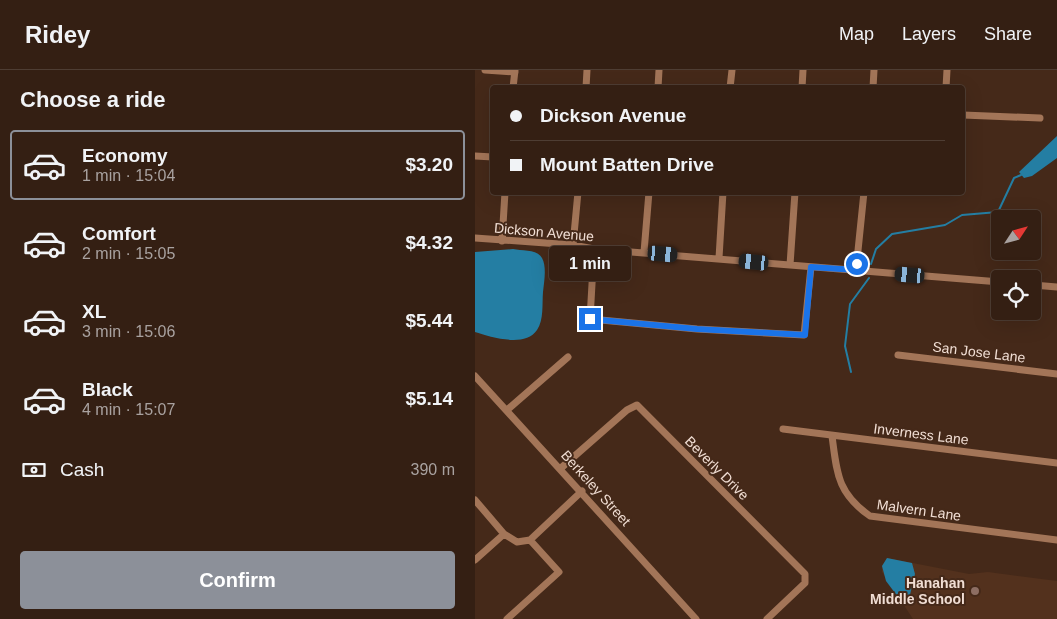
<!DOCTYPE html>
<html lang="en">
<head>
<meta charset="utf-8">
<style>
  body { margin:0; font-family:Helvetica,sans-serif; background:#3c271c; color:#f1f3f6; height:100vh; display:flex; flex-direction:column; font-size:19px; white-space:nowrap }
  * { box-sizing:border-box; margin:0 }
  p { font-size:16px; color:#a9a2a0 }
  .icon { flex:none; width:28px; height:28px; fill:none; stroke:currentColor; stroke-width:2; stroke-linecap:round; stroke-linejoin:round }
  .map { position:relative; flex:1; overflow:hidden }
  .details { display:flex; flex-direction:column; background:#341f13; width:475px }
  .details>* { flex:none }
  .top-card { position:absolute; left:15px; top:15px; width:475px; height:110px; border-radius:5px; box-shadow:0 5px 20px #0002,0 0 0 1px #4e3d33; display:grid; align-content:center; height:110px; padding:0 20px; background:#341f13 }
  .needle { width:32px; rotate:54deg }
  .buttons { position:absolute; left:516px; top:140px; display:grid; gap:10px }
  .buttons a { display:grid; place-items:center; width:50px; height:50px; border-radius:5px; background:#341f13; box-shadow:0 5px 20px #0002,0 0 0 1px #4e3d33; font-size:25px }
  .end { position:absolute; width:22px; height:22px; margin:-11px; border:6px solid #1a73e8; background:#fff; box-shadow:0 0 0 2px #fff }
  .from { border-radius:50% }
  .bubble { position:absolute; height:35px; border-radius:5px; background:#341f13; box-shadow:0 5px 20px #0002,0 0 0 1px #4e3d33; font-size:16px; font-weight:600; line-height:35px; text-align:center }
  .car { position:absolute; width:15px; height:30px; margin:-15px -8px; border-radius:6px; box-shadow:0 0 4px 1px #0007; background:linear-gradient(#222 24%,#8ab4d8 0 40%,#222 0 76%,#8ab4d8 0 86%,#222 0) }
  .top-card b { display:flex; align-items:center; gap:18px; height:48px; font-size:19px }
  .top-card b+b { border-top:1px solid #4e3d33 }
  .top-card i { width:12px; height:12px; background:#f1f3f6 }
  ul { padding:0; list-style:none }
  li { display:flex; align-items:center; gap:15px; height:70px; margin:0 10px 8px; padding:0 10px; border:2px solid transparent; border-radius:5px }
  li div { flex:1 }
  li b { display:block; font-size:19px }
  li em { font-style:normal; font-weight:600 }
  li.on { border-color:#8c9099 }
  li>.icon { width:45px; height:45px; stroke-width:1.5 }
  h2 { padding:0 20px; font-size:22px; line-height:60px }
  .pay { display:flex; align-items:center; gap:12px; height:55px; padding:0 20px; font-size:19px }
  .pay p { margin-inline-start:auto }
  .button { display:flex; gap:10px; margin-top:auto; padding:10px 20px }
  .button a { flex:1; height:58px; border-radius:5px; background:#8c9099; color:#fff; font-size:20px; font-weight:600; line-height:58px; text-align:center }
  header { display:flex; align-items:center; gap:30px; box-sizing:border-box; height:70px; padding:0 25px; background:#341f13; border-bottom:1px solid #4e3d33 }
  header strong { font-size:24px }
  nav { display:flex; gap:28px; margin-inline-start:auto; font-size:18px }
  main { display:flex; flex:1; min-height:0 }
  .map>svg:first-child { display:block }
</style>
</head>
<body>
<header>
<strong>Ridey</strong>
<nav><a>Map</a><a>Layers</a><a>Share</a></nav>
</header>
<main>
<section class="details">
<h2>Choose a ride</h2>
<ul>
<li class="on"><svg class="icon" aria-label="car" viewBox="0 0 24 24"><path d="M5 17H2v-5l4-1 3-4h7l3 4 3 1v5h-3M9 17h6M6 11h13"/><circle cx="7" cy="17" r="2"/><circle cx="17" cy="17" r="2"/></svg><div><b>Economy</b><p>1 min · 15:04</p></div><em>$3.20</em></li>
<li><svg class="icon" aria-label="car" viewBox="0 0 24 24"><path d="M5 17H2v-5l4-1 3-4h7l3 4 3 1v5h-3M9 17h6M6 11h13"/><circle cx="7" cy="17" r="2"/><circle cx="17" cy="17" r="2"/></svg><div><b>Comfort</b><p>2 min · 15:05</p></div><em>$4.32</em></li>
<li><svg class="icon" aria-label="car" viewBox="0 0 24 24"><path d="M5 17H2v-5l4-1 3-4h7l3 4 3 1v5h-3M9 17h6M6 11h13"/><circle cx="7" cy="17" r="2"/><circle cx="17" cy="17" r="2"/></svg><div><b>XL</b><p>3 min · 15:06</p></div><em>$5.44</em></li>
<li><svg class="icon" aria-label="car" viewBox="0 0 24 24"><path d="M5 17H2v-5l4-1 3-4h7l3 4 3 1v5h-3M9 17h6M6 11h13"/><circle cx="7" cy="17" r="2"/><circle cx="17" cy="17" r="2"/></svg><div><b>Black</b><p>4 min · 15:07</p></div><em>$5.14</em></li>
</ul>
<div class="pay"><svg class="icon" aria-label="cash" viewBox="0 0 24 24"><path d="M3 7h18v10H3z"/><circle cx="12" cy="12" r="2"/></svg>Cash<p>390 m</p></div>
<div class="button"><a>Confirm</a></div>
</section>
<div class="map">
<svg width="582" height="549" viewBox="0 0 582 549">
  <rect width="100%" height="100%" fill="#452919"/>
  <path fill="#53311d" d="M412,488L494,504L513,502L582,511V549H438L407,502V496Z"/>
  <path fill="#247ea3" d="M582,66V88L557,106L549,108L544,102Z
    M38,179C47,181 62,179 67,188C72,197 69,212 68,222C67,234 69,250 62,260C50,278 16,267 0,262V182Z
    M412,488L437,493L440,504L434,529L426,531L411,511L407,496Z"/>
  <g fill="none" stroke-linecap="round" stroke-linejoin="round">
    <path stroke="#247ea3" stroke-width="2" d="M396,194L401,179L417,164L470,155L487,145L523,142L539,108L546,105
      M376,302L370,276L375,234L394,208"/>
    <path stroke="#a37558" stroke-width="7" d="M10,0L40,2
      M38,18L40,0
      M111,18L112,0
      M183,18L184,0
      M255,18L257,0
      M327,18L328,0
      M398,18L399,0
      M471,18L472,0
      M488,45L565,48
      M0,86L18,87
      M0,168L98,175L119,179L525,212
      M27,171L30,122
      M98,175L103,122
      M119,179L115,249L222,259L329,265L336,197
      M169,182L174,122
      M244,188L248,122
      M315,195L320,122
      M381,200L389,122
      M558,215L582,217
      M423,285L582,304
      M0,306L221,549
      M32,340L93,287
      M308,359L582,393
      M357,366C362,403 362,423 395,446L582,470
      M86,398L152,340L162,335L330,504V513L292,549
      M0,430L29,464L42,472L55,470L107,421
      M0,490L29,464
      M32,549L84,502L55,470"/>
  </g>
  <g fill="none" stroke-linecap="round" stroke-linejoin="round">
    <path stroke="#1a73e8" stroke-width="6" d="M115,249L222,259L330,265L336,197L381,200L382,194"/>
  </g>
  <circle fill="#8d6e63" stroke="#452919" stroke-width="2" cx="500" cy="521" r="5"/>
  <g text-anchor="middle" stroke-width="4" stroke-linejoin="round" paint-order="stroke">
    <g font-size="14" fill="#f1ded4" stroke="#452919">
      <text transform="translate(69 162) rotate(5)" y="5">Dickson Avenue</text>
      <text transform="translate(504 282) rotate(7)" y="5">San Jose Lane</text>
      <text transform="translate(446 364) rotate(7)" y="5">Inverness Lane</text>
      <text transform="translate(242 398) rotate(45)" y="5">Beverly Drive</text>
      <text transform="translate(121 418) rotate(48)" y="5">Berkeley Street</text>
      <text transform="translate(444 440) rotate(8)" y="5">Malvern Lane</text>
    </g>
    <g font-size="14" font-weight="bold" fill="#f1ded4" stroke="#452919" text-anchor="end">
      <text x="490" y="518">Hanahan<tspan x="490" dy="16">Middle School</tspan></text>
    </g>
  </g>
</svg>
<div class="buttons">
<a><svg class="needle" viewBox="-14 -14 28 28"><path d="M0-13l5 13h-10z" fill="#e53935"/><path d="M0 13l5-13h-10z" fill="#a9a2a0"/></svg></a>
<a><svg class="icon" aria-label="locate" viewBox="0 0 24 24"><circle cx="12" cy="12" r="6"/><path d="M12 2v4M12 18v4M2 12h4M18 12h4"/></svg></a>
</div>
<i class="end from" style="left:382px;top:194px"></i>
<i class="end" style="left:115px;top:249px"></i>
<div class="bubble" style="left:74px;top:176px;width:82px">1 min</div>
<i class="car" style="left:188px;top:184px;rotate:95deg"></i>
<i class="car" style="left:279px;top:192px;rotate:276deg"></i>
<i class="car" style="left:435px;top:205px;rotate:275deg"></i>
<div class="top-card">
<b><i class="from"></i>Dickson Avenue</b>
<b><i></i>Mount Batten Drive</b>
</div>
</div>
</main>
</body>
</html>
